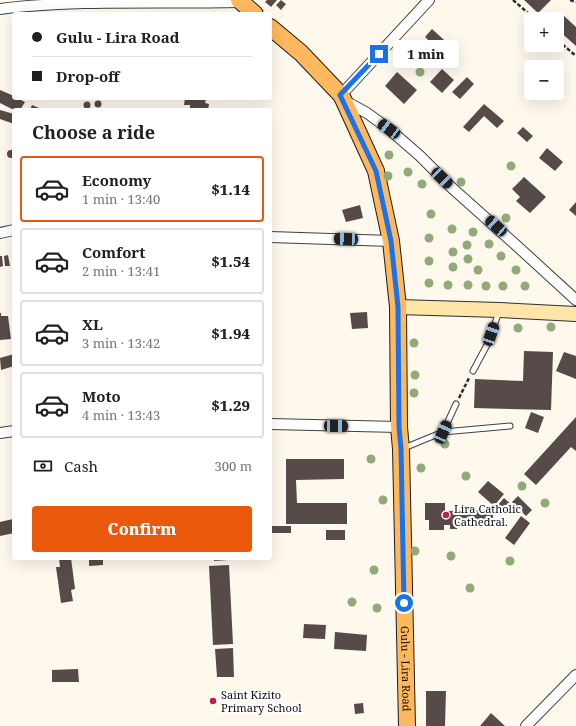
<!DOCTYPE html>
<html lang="en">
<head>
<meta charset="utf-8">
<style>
  body { margin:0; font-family:"Noto Serif",serif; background:#f6f6f6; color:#202124; height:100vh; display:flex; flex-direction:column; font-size:15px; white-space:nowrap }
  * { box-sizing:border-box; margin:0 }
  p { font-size:13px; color:#757577 }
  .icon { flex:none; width:22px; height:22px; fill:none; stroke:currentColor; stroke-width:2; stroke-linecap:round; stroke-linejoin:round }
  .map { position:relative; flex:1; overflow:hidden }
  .sheet { position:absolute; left:12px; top:108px; width:260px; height:452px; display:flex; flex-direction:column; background:#fff; border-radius:4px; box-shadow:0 4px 16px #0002 }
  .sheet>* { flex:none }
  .top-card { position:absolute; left:12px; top:12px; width:260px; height:88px; border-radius:4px; box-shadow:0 4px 16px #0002; display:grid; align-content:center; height:88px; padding:0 20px; background:#fff }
  .fabs { position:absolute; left:524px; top:12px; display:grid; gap:8px }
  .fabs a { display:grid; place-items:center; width:40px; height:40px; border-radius:4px; background:#fff; box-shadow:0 4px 16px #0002; font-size:20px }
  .end { position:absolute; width:18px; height:18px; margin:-9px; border:5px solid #1a73e8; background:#fff; box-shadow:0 0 0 2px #fff }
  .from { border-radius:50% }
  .bubble { position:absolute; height:28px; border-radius:4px; background:#fff; box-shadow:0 4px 16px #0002; font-size:13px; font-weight:800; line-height:28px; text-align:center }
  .car { position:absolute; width:12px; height:24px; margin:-12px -6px; border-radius:5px; box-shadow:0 0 3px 1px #0007; background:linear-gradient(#222 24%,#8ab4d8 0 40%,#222 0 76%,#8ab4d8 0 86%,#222 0) }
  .top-card b { display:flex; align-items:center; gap:14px; height:38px; font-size:15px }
  .top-card b+b { border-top:1px solid #e0e0e0 }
  .top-card i { width:10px; height:10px; background:#202124 }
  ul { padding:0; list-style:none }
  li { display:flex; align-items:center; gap:12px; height:66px; margin:0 8px 6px; padding:0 12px; border:2px solid #e0e0e0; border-radius:4px }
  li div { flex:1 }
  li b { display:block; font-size:15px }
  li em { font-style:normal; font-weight:800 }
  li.current { border-color:#ea580c }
  li>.icon { width:36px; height:36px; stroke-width:1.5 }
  h2 { padding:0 20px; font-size:18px; line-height:48px }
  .pay { display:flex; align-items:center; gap:10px; height:44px; padding:0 20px; font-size:15px }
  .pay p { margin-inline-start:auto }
  .cta { display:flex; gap:8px; margin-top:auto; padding:8px 20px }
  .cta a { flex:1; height:46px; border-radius:4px; background:#ea580c; color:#fff; font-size:16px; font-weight:800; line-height:46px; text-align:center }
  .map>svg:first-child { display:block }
</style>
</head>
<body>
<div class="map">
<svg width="576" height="726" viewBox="0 0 576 726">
  <rect width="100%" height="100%" fill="#fff8ed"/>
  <path fill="#574b49" d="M267,0H277L271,7L265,2Z
    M281,0L286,4L281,10L276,5Z
    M524,0H551L538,13Z
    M563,15L576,27V46L557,29V22Z
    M432,29L454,49L446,57L425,37Z
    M442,69L454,80L442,93L430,82Z
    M397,72L417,90L404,104L385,86Z
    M467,77L474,84L460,99L452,92Z
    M0,90L14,96V98H17L25,102L20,110H14L0,103Z
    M185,98L206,99L205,103L209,104L208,110L190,109V105H184Z
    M94.5 104a3.5 3.5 0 1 1 7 0a3.5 3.5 0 1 1-7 0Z
    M83.5 105a3.5 3.5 0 1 1 7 0a3.5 3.5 0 1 1-7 0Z
    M484,104L504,121L497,128L484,116L469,132L463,127Z
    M32,105L44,110H30Z
    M0,110L14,114V124L0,119Z
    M523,127L533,136L527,142L517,133Z
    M547,148L563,162L555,171L539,158Z
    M7 154a4 4 0 1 1 8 0a4 4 0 1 1-8 0Z
    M524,177L546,197L530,213L516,201L520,197L512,189Z
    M576,202V216L569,210Z
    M360,205L363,218L346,222L342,210Z
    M8,255L10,266H5L4,256Z
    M0,256H2L3,266L0,267Z
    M367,312L368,328L352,329L350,313Z
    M0,313H1V316H8L11,339L0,340Z
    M524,351L553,352L551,410L474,408L475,379L523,381Z
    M564,352L576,356V379L556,371Z
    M14,354V366L1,370L0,358Z
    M531,412L544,417L538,433L525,428Z
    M576,417V451L571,447L536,485L524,474Z
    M286,459H344V479L296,480L297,503H347V524H286Z
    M488,481L504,494L494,506L478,492Z
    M518,496L532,510L526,516L512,502Z
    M504,498L512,505L504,514L496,507Z
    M425,503H445V511L493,510V525H457V529H450V525H444V530H429V520H425Z
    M521,516L530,523L514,545L505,538Z
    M13,519L14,526V533L0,536V522Z
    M270,526H291V533H270Z
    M326,530H345V540H326Z
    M59,558H71L75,589L71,590L73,601L61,603L56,567H60Z
    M89,558H103V565L89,566Z
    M214,558H228V560L214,561Z
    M229,565L233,644L213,645L209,566Z
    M304,624L326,625L325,639L303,638Z
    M335,632L367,635L366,651L334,649Z
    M233,648L234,677H217L215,649Z
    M78,669L79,682H52V670Z
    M426,691H446L445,726H426Z
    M363,703L364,713L355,714L354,704Z
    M491,713L505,726H480Z"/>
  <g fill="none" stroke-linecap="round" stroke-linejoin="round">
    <g stroke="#404040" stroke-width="7">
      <path id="service" d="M473,371L487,345L499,312
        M443,432L456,404
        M404,448L443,432L510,426"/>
    </g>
    <g stroke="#404040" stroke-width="12">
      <path id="minor" d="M0,9C28,5 57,4 85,3C137,2 189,3 241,2
        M341,95L429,0
        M345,101L367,113L389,129L420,156L452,188L517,246L576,300
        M0,233L14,230
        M270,237L391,241
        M270,424L399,427
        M0,433L14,431
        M526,726L576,675"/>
    </g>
    <g stroke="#2f2f2f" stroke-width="16">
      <path id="secondary" d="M398,307L499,310L576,314"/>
    </g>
    <g stroke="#1e1e1e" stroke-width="18">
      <g id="primary">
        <path d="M239,0L255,14"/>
        <path id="s1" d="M270,27L301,53L341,95L344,101L376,171L391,241L398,307L399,427L401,449L407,726"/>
      </g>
    </g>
    <path stroke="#2f2f2f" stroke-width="2.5" stroke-dasharray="4 2" stroke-linecap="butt" d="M513,0L535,19
      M570,0L576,2
      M557,42L562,44L576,56
      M459,398L469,378"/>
    <use href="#service" stroke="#fff" stroke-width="5"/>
    <use href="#minor" stroke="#fff" stroke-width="10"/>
    <use href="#secondary" stroke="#ffe5a8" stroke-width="14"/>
    <use href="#primary" stroke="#ffb85d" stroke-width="16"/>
  </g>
  <g fill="#92a978">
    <circle cx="420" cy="72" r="4.5"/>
    <circle cx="389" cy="155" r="4.5"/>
    <circle cx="511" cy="166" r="4.5"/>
    <circle cx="408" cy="172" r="4.5"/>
    <circle cx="388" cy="176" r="4.5"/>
    <circle cx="461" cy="182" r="4.5"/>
    <circle cx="422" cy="184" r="4.5"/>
    <circle cx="431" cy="214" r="4.5"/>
    <circle cx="506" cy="218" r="4.5"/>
    <circle cx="452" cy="229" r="4.5"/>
    <circle cx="473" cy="232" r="4.5"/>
    <circle cx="429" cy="238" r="4.5"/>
    <circle cx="489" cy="244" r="4.5"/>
    <circle cx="467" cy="245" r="4.5"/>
    <circle cx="453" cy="252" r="4.5"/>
    <circle cx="501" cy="256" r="4.5"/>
    <circle cx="468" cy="259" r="4.5"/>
    <circle cx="429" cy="261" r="4.5"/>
    <circle cx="453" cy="267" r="4.5"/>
    <circle cx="478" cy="270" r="4.5"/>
    <circle cx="516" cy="270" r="4.5"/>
    <circle cx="429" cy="283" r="4.5"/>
    <circle cx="448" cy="285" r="4.5"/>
    <circle cx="468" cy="285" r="4.5"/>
    <circle cx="486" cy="286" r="4.5"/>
    <circle cx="503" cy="286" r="4.5"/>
    <circle cx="525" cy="286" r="4.5"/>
    <circle cx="551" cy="327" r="4.5"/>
    <circle cx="518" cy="328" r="4.5"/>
    <circle cx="414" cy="343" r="4.5"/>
    <circle cx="415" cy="375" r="4.5"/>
    <circle cx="414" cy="393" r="4.5"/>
    <circle cx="445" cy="444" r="4.5"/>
    <circle cx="371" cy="459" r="4.5"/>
    <circle cx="421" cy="468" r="4.5"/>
    <circle cx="466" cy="476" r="4.5"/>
    <circle cx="522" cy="486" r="4.5"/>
    <circle cx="383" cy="500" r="4.5"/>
    <circle cx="545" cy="503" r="4.5"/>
    <circle cx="415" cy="551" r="4.5"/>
    <circle cx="451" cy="556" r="4.5"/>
    <circle cx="510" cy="561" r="4.5"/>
    <circle cx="374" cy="570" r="4.5"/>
    <circle cx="470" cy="588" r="4.5"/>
    <circle cx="352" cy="602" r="4.5"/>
    <circle cx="377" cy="608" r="4.5"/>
  </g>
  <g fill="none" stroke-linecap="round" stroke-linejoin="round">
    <path stroke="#1a73e8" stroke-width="5" d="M379,54L340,95L376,171L391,241L398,307L399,427L401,449L404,603"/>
  </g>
  <g fill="#c61c45" stroke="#fff" stroke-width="1.5">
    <circle cx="446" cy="515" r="4"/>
    <circle cx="213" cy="701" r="4"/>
  </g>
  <g text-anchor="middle" stroke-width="4" stroke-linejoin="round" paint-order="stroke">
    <g font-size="11" fill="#0d0d0d" stroke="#fff" text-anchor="start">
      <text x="454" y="513">Lira Catholic<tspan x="454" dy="13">Cathedral.</tspan></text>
      <text x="221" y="699">Saint Kizito<tspan x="221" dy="13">Primary School</tspan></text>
    </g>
    <g font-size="11" fill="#0d0d0d" stroke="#fff">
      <text dy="4" stroke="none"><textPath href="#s1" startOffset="682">Gulu - Lira Road</textPath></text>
    </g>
  </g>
</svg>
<div class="fabs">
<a>+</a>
<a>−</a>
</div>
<i class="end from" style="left:404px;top:603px"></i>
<i class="end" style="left:379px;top:54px"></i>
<div class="bubble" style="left:393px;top:40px;width:66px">1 min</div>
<i class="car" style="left:389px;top:129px;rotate:306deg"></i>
<i class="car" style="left:442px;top:178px;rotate:134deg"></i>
<i class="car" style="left:496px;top:226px;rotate:312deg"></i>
<i class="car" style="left:346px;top:239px;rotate:272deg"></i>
<i class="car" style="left:491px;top:334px;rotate:19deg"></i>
<i class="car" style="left:336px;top:426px;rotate:91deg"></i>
<i class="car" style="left:443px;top:432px;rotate:24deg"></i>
<div class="top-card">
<b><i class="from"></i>Gulu - Lira Road</b>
<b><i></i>Drop-off</b>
</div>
<section class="sheet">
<h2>Choose a ride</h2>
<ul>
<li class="current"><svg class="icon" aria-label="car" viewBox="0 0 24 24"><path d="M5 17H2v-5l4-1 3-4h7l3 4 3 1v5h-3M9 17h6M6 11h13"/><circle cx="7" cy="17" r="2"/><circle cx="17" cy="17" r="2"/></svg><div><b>Economy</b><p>1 min · 13:40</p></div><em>$1.14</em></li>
<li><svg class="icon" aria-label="car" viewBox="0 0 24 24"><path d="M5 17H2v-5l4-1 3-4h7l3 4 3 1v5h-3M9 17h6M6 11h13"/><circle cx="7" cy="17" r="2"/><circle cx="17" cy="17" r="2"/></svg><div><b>Comfort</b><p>2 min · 13:41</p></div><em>$1.54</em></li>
<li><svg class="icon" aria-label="car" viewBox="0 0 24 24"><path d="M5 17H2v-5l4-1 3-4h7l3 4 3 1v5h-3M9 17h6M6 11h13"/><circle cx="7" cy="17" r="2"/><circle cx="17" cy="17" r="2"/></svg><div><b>XL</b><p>3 min · 13:42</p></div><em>$1.94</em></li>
<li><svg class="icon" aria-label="car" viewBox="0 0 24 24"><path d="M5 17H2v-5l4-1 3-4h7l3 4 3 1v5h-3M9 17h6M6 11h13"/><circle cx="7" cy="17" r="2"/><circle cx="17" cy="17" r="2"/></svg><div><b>Moto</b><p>4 min · 13:43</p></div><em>$1.29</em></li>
</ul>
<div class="pay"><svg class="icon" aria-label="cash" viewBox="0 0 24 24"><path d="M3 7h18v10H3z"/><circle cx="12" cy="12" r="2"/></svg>Cash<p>300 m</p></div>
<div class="cta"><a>Confirm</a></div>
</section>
</div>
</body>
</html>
